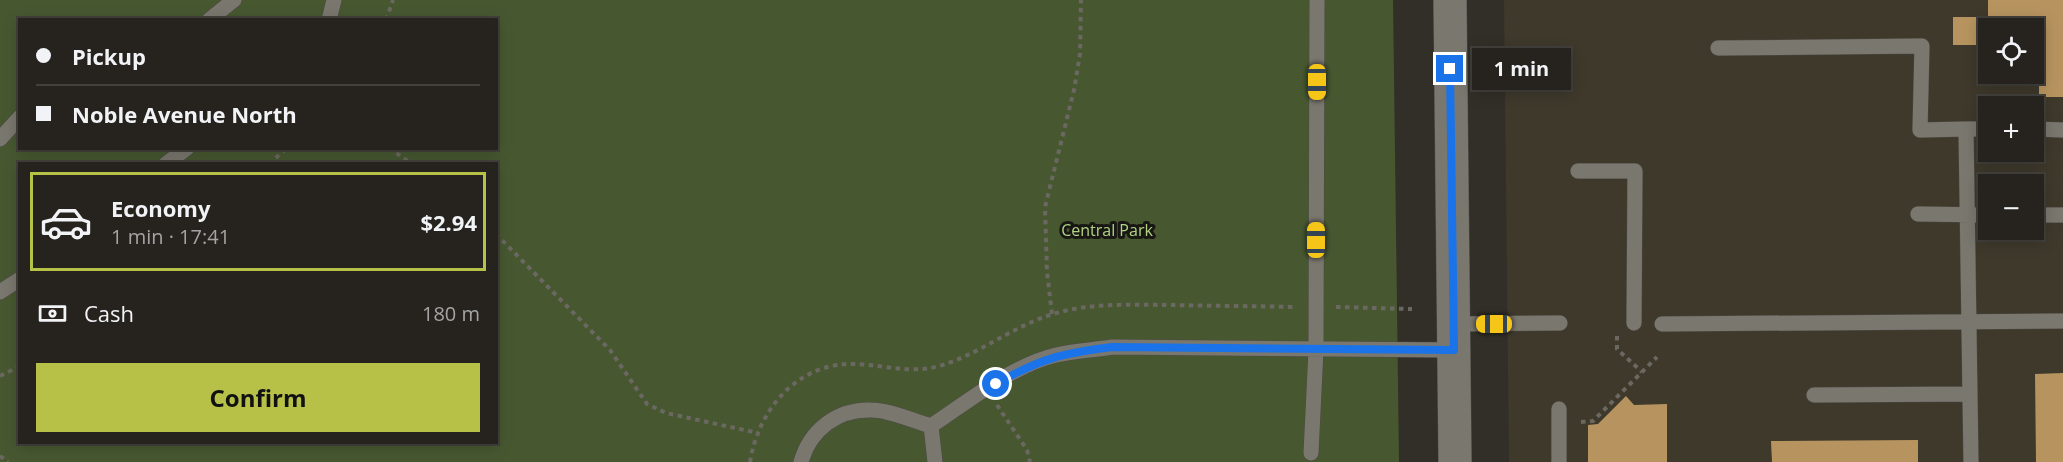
<!DOCTYPE html>
<html lang="en">
<head>
<meta charset="utf-8">
<style>
  body { margin:0; font-family:"Open Sans",sans-serif; background:#322f2b; color:#f1f3f6; height:100vh; display:flex; flex-direction:column; font-size:22px; white-space:nowrap }
  * { box-sizing:border-box; margin:0 }
  p { font-size:20px; color:#a4a4a4 }
  .icon { flex:none; width:33px; height:33px; fill:none; stroke:currentColor; stroke-width:2; stroke-linecap:round; stroke-linejoin:round }
  .map { position:relative; flex:1; overflow:hidden }
  .panel { position:absolute; left:18px; top:162px; width:480px; height:282px; display:flex; flex-direction:column; background:#26231e; border-radius:0px; box-shadow:0 3px 15px #0003,0 0 0 2px #42403c }
  .panel>* { flex:none }
  .top-card { position:absolute; left:18px; top:18px; width:480px; height:132px; border-radius:0px; box-shadow:0 3px 15px #0003,0 0 0 2px #42403c; display:grid; align-content:center; height:132px; padding:0 18px; background:#26231e }
  .controls { position:absolute; left:1978px; top:18px; display:grid; gap:12px }
  .controls a { display:grid; place-items:center; width:66px; height:66px; border-radius:0px; background:#26231e; box-shadow:0 3px 15px #0003,0 0 0 2px #42403c; font-size:30px }
  .end { position:absolute; width:27px; height:27px; margin:-14px; border:8px solid #1a73e8; background:#fff; box-shadow:0 0 0 3px #fff }
  .from { border-radius:50% }
  .bubble { position:absolute; height:42px; border-radius:0px; background:#26231e; box-shadow:0 3px 15px #0003,0 0 0 2px #42403c; font-size:20px; font-weight:700; line-height:42px; text-align:center }
  .car { position:absolute; width:18px; height:36px; margin:-18px -9px; border-radius:8px; box-shadow:0 0 4px 2px #0007; background:linear-gradient(#f5c518 24%,#345 0 40%,#f5c518 0 76%,#345 0 86%,#f5c518 0) }
  .top-card b { display:flex; align-items:center; gap:21px; height:57px; font-size:22px }
  .top-card b+b { border-top:2px solid #42403c }
  .top-card i { width:15px; height:15px; background:#f1f3f6 }
  ul { padding:10px 0 0; list-style:none }
  li { display:flex; align-items:center; gap:18px; height:99px; margin:0 12px 9px; padding:0 6px; border:3px solid transparent; border-radius:0px }
  li div { flex:1 }
  li b { display:block; font-size:22px }
  li em { font-style:normal; font-weight:700 }
  li.on { border-color:#b8c147 }
  li>.icon { width:54px; height:54px; stroke-width:1.5 }
  .pay { display:flex; align-items:center; gap:15px; height:66px; padding:0 18px; font-size:22px }
  .pay p { margin-inline-start:auto }
  .action { display:flex; gap:12px; margin-top:auto; padding:12px 18px }
  .action a { flex:1; height:69px; border-radius:0px; background:#b8c147; color:#111; font-size:24px; font-weight:700; line-height:69px; text-align:center }
  .map>svg:first-child { display:block }
</style>
</head>
<body>
<div class="map">
<svg width="2063" height="462" viewBox="0 0 2063 462">
  <rect width="100%" height="100%" fill="#322f28"/>
  <path fill="#3e392b" fill-rule="evenodd" d="M1504,0H2063V462H1509ZM1989,28H2034V74H1989ZM1989,106H2034V152H1989ZM1989,184H2034V230H1989Z"/>
  <path fill="#475831" fill-rule="evenodd" d="M0,0H1393L1399,462H0ZM20,20H496V148H20ZM20,164H496V442H20Z"/>
  <path fill="#b7945f" d="M1988,0H2063V97H2039V82H1989V74H2034V28H1989V45H1953V17H1988Z
    M2063,373V462H2036L2035,374Z
    M1626,396L1634,405L1667,404V462H1588V425L1598,424Z
    M1918,440V462H1772L1771,441Z"/>
  <g fill="none" stroke-linecap="round" stroke-linejoin="round">
    <g stroke="#4d4a44" stroke-width="16">
      <path id="service" d="M209,20L234,0
        M329,20L334,0
        M1718,48L1922,46L1920,130L1966,129
        M2034,129L2063,130
        M0,139L20,117
        M166,164L187,148
        M1578,171H1635L1634,323
        M1918,214L1989,215
        M2034,215H2063
        M0,292L20,279
        M1454,324L1560,323
        M1662,324L2063,321
        M1814,395L1969,394
        M931,426C969,401 1011,366 1056,355C1074,351 1094,350 1112,347L1454,350
        M1311,453L1316,350L1317,0
        M801,462C810,430 837,409 871,410C890,410 913,421 931,426L935,462
        M1559,462V409
        M1971,462L1966,129H1989"/>
    </g>
    <g stroke="#4d4a44" stroke-width="34">
      <path id="tertiary" d="M1450,0L1455,462"/>
    </g>
    <path stroke="#6b6862" stroke-width="4" stroke-dasharray="4.5 4.5" stroke-linecap="butt" d="M386,20L393,0
      M389,148L412,164
      M269,164L287,148
      M496,234L610,350L647,404L666,413L758,433
      M1336,307L1412,309
      M1052,314L1047,272L1045,207L1074,90L1080,54L1081,0
      M1617,336V349L1642,372
      M0,376L20,366
      M997,405L1027,450L1030,462
      M1581,422L1593,421L1657,357
      M0,456L8,462
      M750,462C758,412 794,366 848,364C878,363 909,375 939,366C978,355 1012,327 1050,315C1089,302 1133,305 1173,305C1214,306 1255,306 1296,307"/>
    <use href="#service" stroke="#7a776f" stroke-width="15"/>
    <use href="#tertiary" stroke="#7a776f" stroke-width="33"/>
  </g>
  <g fill="none" stroke-linecap="round" stroke-linejoin="round">
    <path stroke="#1a73e8" stroke-width="8" d="M996,384C1039,359 1063,353 1112,347L1454,350L1450,69"/>
  </g>
  <g text-anchor="middle" stroke-width="6" stroke-linejoin="round" paint-order="stroke">
    <g font-size="16" fill="#b1d383" stroke="#181714">
      <text x="1107" y="236">Central Park</text>
    </g>
  </g>
</svg>
<div class="controls">
<a><svg class="icon" aria-label="locate" viewBox="0 0 24 24"><circle cx="12" cy="12" r="6"/><path d="M12 2v4M12 18v4M2 12h4M18 12h4"/></svg></a>
<a>+</a>
<a>−</a>
</div>
<i class="end from" style="left:996px;top:384px"></i>
<i class="end" style="left:1450px;top:69px"></i>
<div class="bubble" style="left:1472px;top:48px;width:99px">1 min</div>
<i class="car" style="left:1317px;top:82px;rotate:180deg"></i>
<i class="car" style="left:1316px;top:240px;rotate:0deg"></i>
<i class="car" style="left:1494px;top:324px;rotate:270deg"></i>
<div class="top-card">
<b><i class="from"></i>Pickup</b>
<b><i></i>Noble Avenue North</b>
</div>
<section class="panel">
<ul>
<li class="on"><svg class="icon" aria-label="car" viewBox="0 0 24 24"><path d="M5 17H2v-5l4-1 3-4h7l3 4 3 1v5h-3M9 17h6M6 11h13"/><circle cx="7" cy="17" r="2"/><circle cx="17" cy="17" r="2"/></svg><div><b>Economy</b><p>1 min · 17:41</p></div><em>$2.94</em></li>
</ul>
<div class="pay"><svg class="icon" aria-label="cash" viewBox="0 0 24 24"><path d="M3 7h18v10H3z"/><circle cx="12" cy="12" r="2"/></svg>Cash<p>180 m</p></div>
<div class="action"><a>Confirm</a></div>
</section>
</div>
</body>
</html>
